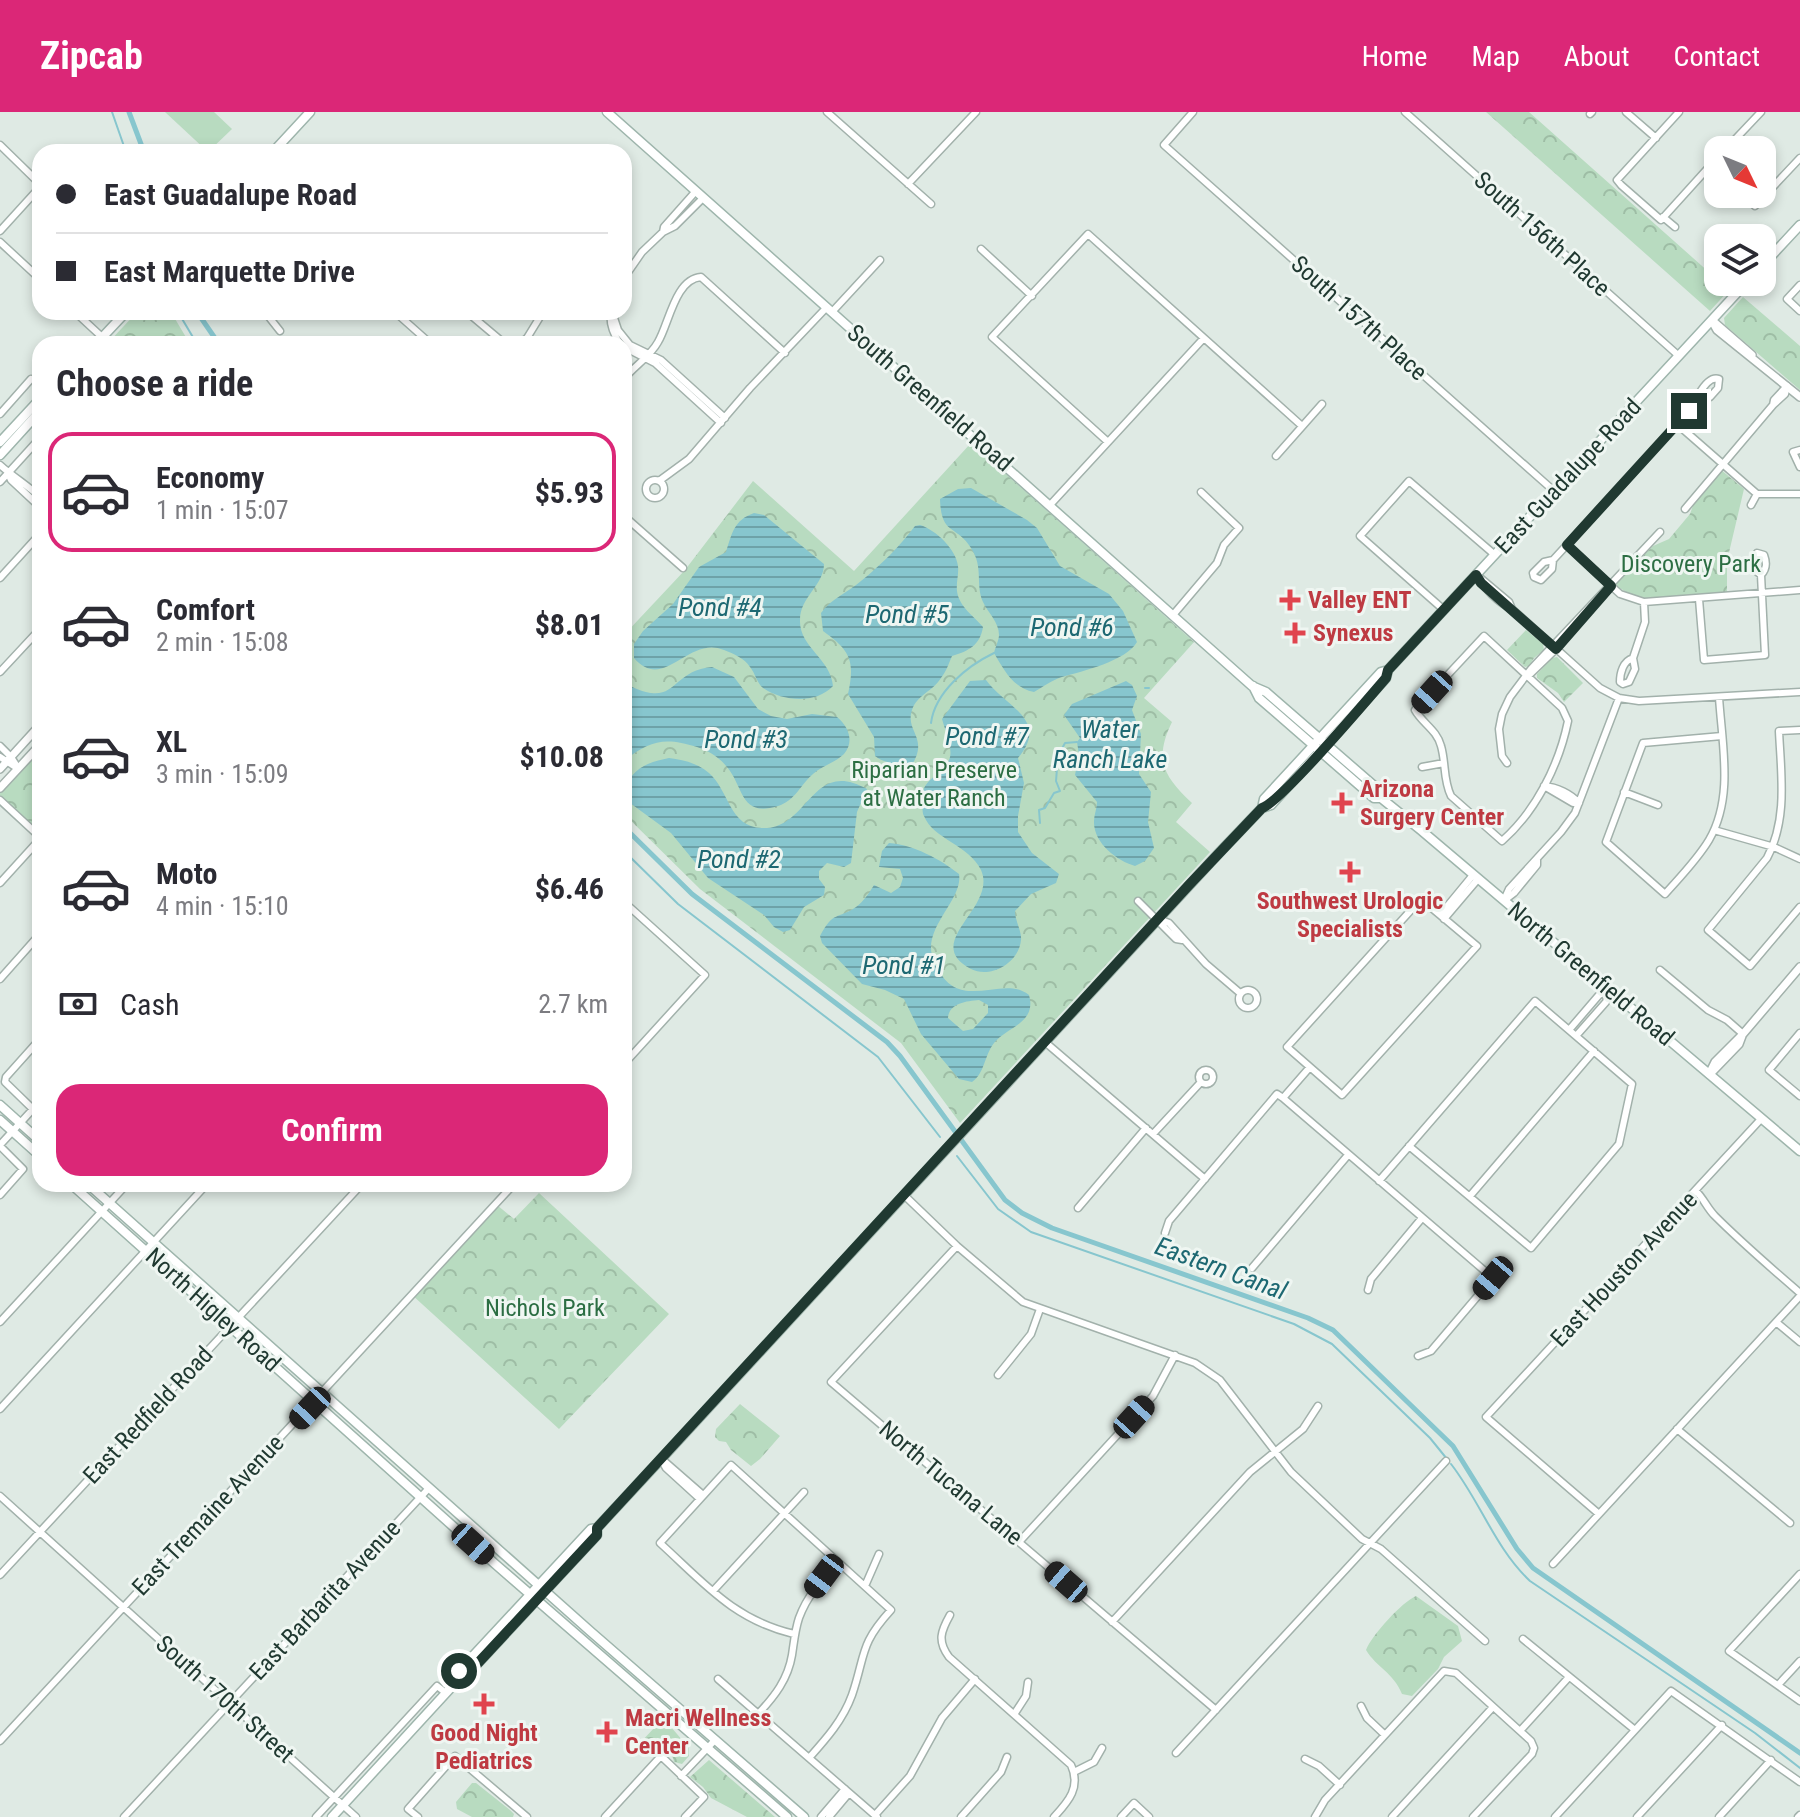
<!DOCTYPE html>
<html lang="en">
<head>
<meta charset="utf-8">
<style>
  body { margin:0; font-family:"Roboto Condensed",sans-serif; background:#f7f7f7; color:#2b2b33; height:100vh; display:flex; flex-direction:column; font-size:30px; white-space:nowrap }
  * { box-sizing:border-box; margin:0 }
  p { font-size:26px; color:#7c7c81 }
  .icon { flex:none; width:44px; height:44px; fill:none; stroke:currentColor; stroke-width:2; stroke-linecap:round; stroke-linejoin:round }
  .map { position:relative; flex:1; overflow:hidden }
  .sheet { position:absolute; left:32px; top:224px; width:600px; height:856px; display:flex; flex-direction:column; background:#fff; border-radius:24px; box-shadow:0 4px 12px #0003 }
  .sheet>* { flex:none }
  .banner { position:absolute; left:32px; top:32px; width:600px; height:176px; border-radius:24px; box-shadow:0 4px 12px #0003; display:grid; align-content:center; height:176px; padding:0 24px; background:#fff }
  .needle { width:52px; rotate:133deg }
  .fabs { position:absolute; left:1704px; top:24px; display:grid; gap:16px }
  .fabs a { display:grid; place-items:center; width:72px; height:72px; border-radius:16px; background:#fff; box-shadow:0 4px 12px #0003; font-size:40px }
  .end { position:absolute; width:36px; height:36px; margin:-18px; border:10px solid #203931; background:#fff; box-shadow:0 0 0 4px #fff }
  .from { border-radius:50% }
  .car { position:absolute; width:24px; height:48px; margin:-24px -12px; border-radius:10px; box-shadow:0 0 6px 2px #0007; background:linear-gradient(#222 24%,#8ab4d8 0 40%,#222 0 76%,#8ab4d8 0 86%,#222 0) }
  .banner b { display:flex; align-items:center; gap:28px; height:76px; font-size:30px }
  .banner b+b { border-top:2px solid #e1e1e2 }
  .banner i { width:20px; height:20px; background:#2b2b33 }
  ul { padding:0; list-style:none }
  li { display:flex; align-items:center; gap:24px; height:120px; margin:0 16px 12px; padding:0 8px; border:4px solid transparent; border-radius:24px }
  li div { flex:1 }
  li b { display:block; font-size:30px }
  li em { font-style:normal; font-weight:700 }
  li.on { border-color:#db2777 }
  li>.icon { width:72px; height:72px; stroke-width:1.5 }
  h2 { padding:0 24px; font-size:36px; line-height:96px }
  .pay { display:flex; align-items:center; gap:20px; height:88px; padding:0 24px; font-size:30px }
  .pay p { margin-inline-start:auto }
  .button { display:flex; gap:16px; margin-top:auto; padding:16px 24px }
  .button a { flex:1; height:92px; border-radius:24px; background:#db2777; color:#fff; font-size:32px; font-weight:700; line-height:92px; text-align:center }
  header { display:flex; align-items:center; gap:48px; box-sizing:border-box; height:112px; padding:0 40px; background:#db2777; color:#fff }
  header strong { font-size:38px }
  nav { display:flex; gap:44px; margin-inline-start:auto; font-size:28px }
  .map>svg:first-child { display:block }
</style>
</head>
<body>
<header>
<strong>Zipcab</strong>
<nav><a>Home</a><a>Map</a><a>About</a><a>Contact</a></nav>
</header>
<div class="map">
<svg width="1800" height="1705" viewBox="0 0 1800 1705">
  <defs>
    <pattern id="park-crowns" width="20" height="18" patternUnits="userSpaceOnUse" patternTransform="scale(2)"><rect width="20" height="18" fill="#b8dbc0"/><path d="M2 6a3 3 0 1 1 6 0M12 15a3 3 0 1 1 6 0" fill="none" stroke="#9ebda5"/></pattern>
    <pattern id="water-rules" width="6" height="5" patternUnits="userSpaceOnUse" patternTransform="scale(2)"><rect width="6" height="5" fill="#87c6ce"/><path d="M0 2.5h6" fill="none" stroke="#6ea2a8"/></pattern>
  </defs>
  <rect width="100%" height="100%" fill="#dfeae4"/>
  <path fill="#b8dbc0" d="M165,0H214L232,17L208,40Z"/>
  <path fill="url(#park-crowns)" d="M1486,0H1529L1729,178L1710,199Z
    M1743,185L1800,234V278L1725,213L1724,206Z
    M137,200H171L190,232H107Z
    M971,331L1194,530L1144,586L1172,610C1154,647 1163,664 1192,691L1176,710L1210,740L960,1011L901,931L700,777L624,702V523L685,458L753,369L854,459Z
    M1720,357L1744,377L1727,449V482C1692,484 1644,499 1615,472L1653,434L1669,427L1690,402L1695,388Z
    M1526,518L1543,532L1544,538L1534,546L1529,554L1525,555L1507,538Z
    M1557,545L1583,571L1564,590L1558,581L1537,566V562L1552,546Z
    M40,633V725L0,688V676Z
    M539,1081L669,1202L559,1317L411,1182L497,1093L514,1107Z
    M740,1292L780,1324L760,1347L751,1354L731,1338L726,1330L719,1329L715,1325L716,1317Z
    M1416,1484L1458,1514L1462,1529L1444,1545L1438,1557L1412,1584L1402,1582C1393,1560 1377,1556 1366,1538C1372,1523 1402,1490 1416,1484Z
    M665,1608L689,1636V1644L682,1652L674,1650L672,1643L665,1639H654L651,1642L638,1633L656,1614Z
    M709,1648L775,1705H747L711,1686L703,1675L690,1665Z
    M472,1671H476L510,1698L514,1702L513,1705H472L457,1697L456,1690Z"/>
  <path fill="url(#water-rules)" fill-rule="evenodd" d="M971,376L1027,408L1037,416L1060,454L1109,482L1123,499L1137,530C1126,549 1083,559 1062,565C1052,568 1043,575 1034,580C1013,576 1004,558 994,541C995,536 999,528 999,523C999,510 988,501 983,490C975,472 984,456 971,436C956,412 941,424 940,387L958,377Z
    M754,401L764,403L824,452C824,473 800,485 800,508C799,535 831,547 833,574C816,592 784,590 763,576C757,571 755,561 750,555C744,546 734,542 724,538C688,523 664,581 634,546V532L643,519L673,492L699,455L726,440C732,421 734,408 754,401Z
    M920,413C936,418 956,437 958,454C959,462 956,471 957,479C959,495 974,504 983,515C980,533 969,539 952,544C949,551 946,560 941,566C933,579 917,583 912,598C905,619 928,625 913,651C900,653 885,652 875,644L874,625L848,582C855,549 851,539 823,519L821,501C832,486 847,481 861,469C881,453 899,435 915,414Z
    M712,555L734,565L758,597L771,604L787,607L812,602L837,605C848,614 855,629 844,642C836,650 822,654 813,662C801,672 795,689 778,694C740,706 744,675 727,655C719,645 709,639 697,635C665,625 650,628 624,649V571C679,600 667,559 712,555Z
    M986,568C1007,596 1050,608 1018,646L1024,671L1018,704V720L1032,741L1059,762L1056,771L1031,782L1015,799C1015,809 1022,819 1021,828C1019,851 990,867 971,857C920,830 998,796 981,758C969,733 933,727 924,704C922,701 923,696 922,692C920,664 941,667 949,648C954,638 945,618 942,607L970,569Z
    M1126,569L1132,573L1137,584L1132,598L1141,622L1139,662L1151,680L1148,710L1154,736L1145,749L1135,754C1117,749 1093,731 1094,709C1094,703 1097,696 1097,690L1075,663L1079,643L1077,630L1080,626L1064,603L1072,592Z
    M669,646C684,648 697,651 709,661C729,678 729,715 762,716C809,718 811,645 867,677L857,700L851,751L844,755L827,751L819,759V767L825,775L824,783L804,795L790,818L783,820L774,815L764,803L708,766L671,721L630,691L625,678C631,656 649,650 669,646Z
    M889,731C914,733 940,747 959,762C963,785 931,809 931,836C931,844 935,852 939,859C962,900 1004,862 1029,883C1037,911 1008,914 994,931C984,944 985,961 972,970L959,967L921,922L904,887L885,878L862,872L822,831L820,824C834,798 837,808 856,795C864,789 869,781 874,773L891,781L900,775L903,766L900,757L879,755L882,739ZM979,888L988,893V901L973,917L963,919L948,906C949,891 967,889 979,888Z"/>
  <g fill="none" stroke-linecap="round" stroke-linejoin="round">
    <path stroke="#87c6ce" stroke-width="2" d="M112,0L126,40
      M178,200L197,232
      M1145,576H1149
      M931,611C935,580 967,554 994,541
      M1040,711L1039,698L1045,696L1054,681L1060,679L1056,669L1058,644L1065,631L1077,630
      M624,739L678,792L878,945L940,1025
      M957,1044L998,1097L1031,1120L1294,1212L1332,1232L1430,1326L1447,1347
      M1451,1352C1480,1389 1495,1436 1530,1469L1755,1621L1800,1656"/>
    <path stroke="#87c6ce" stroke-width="5" d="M129,0L144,40
      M197,200L219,232
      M624,715L692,782L887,930L900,944L1005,1088L1022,1101L1052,1116L1308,1206L1333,1218L1453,1334L1517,1437L1533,1456L1800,1641"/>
    <g stroke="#a2b1ab" stroke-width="9">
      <path id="minor" d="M827,0L931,92
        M1193,0L1164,33L1554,379
        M1405,0L1679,244
        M1626,0L1656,26
        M1679,0L1617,68L1621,73L1661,108L1718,45
        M1590,2L1592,0
        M0,33L40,72
        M1725,38L1761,0
        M908,72L976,0
        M624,75L627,80L624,87
        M1742,82L1755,94L1800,46
        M1663,105L1675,115
        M0,119L40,75
        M663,120L664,115L696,79
        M0,130L40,167
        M981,137L1032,184
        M624,166L642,140L663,120L675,114L703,86
        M1800,173L1787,187L1800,199
        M75,200L102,225
        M265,200L280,219
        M395,200L431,232
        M467,200L505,232
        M588,200H607
        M832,200L880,148
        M615,201L614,206L618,218L630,233L661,248L725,306
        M616,201L611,200C609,212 614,223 620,232
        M520,232L527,226L543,200
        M624,235L655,251L721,311
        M624,267C634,254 650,245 658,230C669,212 675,167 701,165L785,241
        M1773,293L1774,288L1787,274
        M0,302L31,267
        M1677,312L1757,382H1800
        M1108,330L992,225L1088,122L1302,314
        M1800,338L1793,340L1800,355
        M1276,344L1322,292
        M0,353C12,364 27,373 40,385
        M8,361L11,368L40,395
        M646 377a9 9 0 1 1 18 0a9 9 0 1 1-18 0Z
        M659,369L689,347L750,276L827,195
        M0,370L40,326
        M1050,393L1203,227
        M1751,393L1757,382
        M1685,397L1773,293L1785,282L1787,274
        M624,404L683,456
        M1567,433L1620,482L1644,490L1800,478
        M1553,448L1544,450L1533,461L1534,465L1541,468L1552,457L1553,448L1701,287L1710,285L1718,276L1719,267C1710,264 1703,275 1699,282L1701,287
        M1476,463C1484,476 1498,491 1512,497L1600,576L1619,586L1639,589L1800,580
        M1478,464L1509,490L1512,497
        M0,466L40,422
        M1699,487L1704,548L1765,543L1761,463L1756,459L1754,446L1757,441L1764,443C1767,451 1767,457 1761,463
        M1444,498L1360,424L1409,369L1495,443
        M1173,503L1217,451L1224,433L1239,416L1201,380
        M1484,524L1562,596L1568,609C1559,653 1536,699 1502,729L1451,684C1443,668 1446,651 1441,634C1437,618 1422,611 1415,598Z
        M1633,546C1623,549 1620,561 1620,570L1623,572L1629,570L1635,557L1633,546L1645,510L1644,490
        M0,560L40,517
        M1529,563L1556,537L1572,516
        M1719,585C1722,633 1734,685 1709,728C1697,748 1680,765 1665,782L1606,730L1643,631L1722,624
        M1800,618L1779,619C1781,662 1788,707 1767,746L1708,818L1750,854L1800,795
        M0,634L11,645L18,656
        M0,645L17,656
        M1507,651L1502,644L1499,617L1502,602L1510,585L1531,557L1660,420
        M1422,655L1444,651
        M1544,674C1557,675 1571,682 1579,691
        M1544,674L1573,691H1579
        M1624,680L1658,693
        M0,688L40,725
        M1714,718L1774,735L1800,747
        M0,771L40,727
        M1421,787L1477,834L1342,983L1287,935Z
        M1504,788L1509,777L1561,720L1575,701L1619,586
        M1505,788L1514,781L1537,753V748
        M1138,789L1176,827L1182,828
        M624,790L705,863L624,952
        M1440,803L1473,763
        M1159,807L1169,811L1206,852L1240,881
        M1444,807L1478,767
        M1660,858L1708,898L1727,908L1743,922
        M0,867L40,822
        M1239 887a9 9 0 1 1 18 0a9 9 0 1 1-18 0Z
        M1569,918L1599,883L1610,877
        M1800,921L1769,958L1800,984
        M1576,924L1606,890L1610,877
        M40,927L6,965L5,970L40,1004
        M1045,930L1205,1067
        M1199 965a7 7 0 1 1 14 0a7 7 0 1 1-14 0Z
        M1283,986L1493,1166L1431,1239L1418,1244
        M1283,986L1310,955
        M1153,1022L1201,970
        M0,1033L33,997
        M0,1034L23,1057L0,1083
        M1379,1069L1535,889L1632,972L1619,1032L1531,1136L1409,1034
        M1696,1079C1704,1087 1707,1096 1715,1104C1742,1131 1771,1156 1800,1181
        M904,1083L957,1134L1023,1190L1195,1251L1220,1268L1291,1360L1362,1427L1381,1437L1485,1529
        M1470,1084L1594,939
        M1078,1096L1146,1016
        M1165,1121L1169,1109L1277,982L1283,986
        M957,1134L831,1270L1216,1598
        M1252,1156L1348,1043
        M1368,1178L1371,1167L1422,1106
        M0,1210L127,1072
        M1776,1210L1800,1230
        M998,1263L1031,1222L1040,1197
        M0,1297L207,1072
        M1677,1317L1790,1411
        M661,1347L666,1356L700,1387
        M664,1349L703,1383
        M0,1384L356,1705
        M1599,1402L1486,1305L1761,1007
        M1020,1429L1153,1284L1175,1243
        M1553,1452L1800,1184
        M1800,1462L1729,1539L1800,1589
        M0,1463L362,1072
        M865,1474L879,1442
        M713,1479L804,1380
        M950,1503C941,1519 937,1529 949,1545L1071,1653C1081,1675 1069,1689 1054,1705
        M1112,1510L1250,1360L1303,1317L1318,1294
        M794,1522C734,1508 704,1471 660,1431L731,1353L891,1498C859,1533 866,1542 852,1583C843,1608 826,1627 809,1646
        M1523,1527L1635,1618
        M718,1567L877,1705
        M1778,1573L1800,1549
        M1361,1594L1367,1606L1385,1623
        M1015,1601L1026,1584L1028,1570
        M758,1602C775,1584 788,1567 792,1543C794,1530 795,1518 799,1506C807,1484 822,1467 838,1450
        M1520,1619L1569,1565
        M0,1629L514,1072
        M1176,1641L1446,1349
        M1305,1647L1319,1654L1340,1673
        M1074,1660L1094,1650L1102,1636
        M681,1664L715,1628
        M875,1703L910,1664L942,1606L975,1567
        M124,1705L429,1376
        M316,1705L437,1574L446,1581
        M418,1705L408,1697L455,1644L527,1705
        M605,1705L661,1644L704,1685L685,1705
        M821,1705L845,1677
        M829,1705L849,1681
        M961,1705L1001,1660L1007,1645
        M1121,1705L1134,1691L1149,1705
        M1315,1705L1325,1688L1444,1559L1456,1561L1531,1629L1534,1636L1532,1642L1473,1705
        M1392,1705L1493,1595
        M1555,1705L1671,1579L1800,1670
        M1637,1705L1722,1613
        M1719,1705L1771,1648
        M1798,1705L1800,1703"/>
    </g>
    <g stroke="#a2b1ab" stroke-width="10">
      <path id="tertiary" d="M1712,209L1717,218L1800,285
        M1714,210L1752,243
        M0,657L40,613
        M0,676L40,633
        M1712,960L1739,932L1742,924
        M1709,962L1715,950L1743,922L1800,855"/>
    </g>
    <g stroke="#9eb5ac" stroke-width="11">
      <path id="secondary" d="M607,0L1252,574L1266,580L1380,679L1381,686
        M273,40L310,0
        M1762,154L1800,113
        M96,232L126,200
        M0,330L40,287
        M0,343L40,299
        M1253,574L1259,586L1374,686H1381L1422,719L1800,1039
        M1262,696L1264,687L1381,560L1388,558L1747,170
        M0,993L40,1029
        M0,1008L40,1044
        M71,1072L494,1451L787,1705
        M88,1072L590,1519L804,1705
        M457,1569L459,1559L591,1417L597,1416L661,1347L1219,741L1262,696L1271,693L1386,566L1388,558
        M332,1705L457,1569L465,1565L597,1423V1416"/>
    </g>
    <use href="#minor" stroke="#fff" stroke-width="6"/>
    <use href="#tertiary" stroke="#fff" stroke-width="7"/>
    <use href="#secondary" stroke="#fff" stroke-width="8"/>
  </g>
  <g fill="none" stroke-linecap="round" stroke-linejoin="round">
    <path stroke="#203931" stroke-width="10" d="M459,1559L457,1569L465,1565L597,1423V1416L1189,773L1262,696C1281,690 1367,588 1386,566L1388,558L1476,463L1481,471L1556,537L1611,474L1567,433L1689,299"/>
  </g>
  <g fill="#e0444e" stroke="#eff6f2" stroke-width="3">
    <path d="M1286 476h8v8h8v8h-8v8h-8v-8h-8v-8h8z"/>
    <path d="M1291 509h8v8h8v8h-8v8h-8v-8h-8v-8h8z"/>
    <path d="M1338 679h8v8h8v8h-8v8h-8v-8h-8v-8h8z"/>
    <path d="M1346 748h8v8h8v8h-8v8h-8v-8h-8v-8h8z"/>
    <path d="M480 1580h8v8h8v8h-8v8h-8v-8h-8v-8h8z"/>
    <path d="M603 1608h8v8h8v8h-8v8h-8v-8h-8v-8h8z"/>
  </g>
  <g text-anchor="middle" stroke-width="6" stroke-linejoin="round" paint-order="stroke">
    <g font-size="24" fill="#203931" stroke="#eff6f2">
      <text transform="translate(1542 122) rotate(42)" y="8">South 156th Place</text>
      <text transform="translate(1359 206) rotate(42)" y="8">South 157th Place</text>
      <text transform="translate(930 286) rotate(41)" y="8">South Greenfield Road</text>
      <text transform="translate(1568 364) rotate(-47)" y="8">East Guadalupe Road</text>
      <text transform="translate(1591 862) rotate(40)" y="8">North Greenfield Road</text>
      <text transform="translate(1624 1157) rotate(-47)" y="8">East Houston Avenue</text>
      <text transform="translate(213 1198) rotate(42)" y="8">North Higley Road</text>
      <text transform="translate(148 1303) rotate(-47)" y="8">East Redfield Road</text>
      <text transform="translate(951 1371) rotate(40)" y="8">North Tucana Lane</text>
      <text transform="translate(208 1403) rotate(-47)" y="8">East Tremaine Avenue</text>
      <text transform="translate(325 1488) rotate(-47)" y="8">East Barbarita Avenue</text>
      <text transform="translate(225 1587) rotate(42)" y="8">South 170th Street</text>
    </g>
    <g font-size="24" fill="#2c6e43" stroke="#eff6f2">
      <text x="1691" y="460">Discovery Park</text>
      <text x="934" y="666">Riparian Preserve<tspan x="934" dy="28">at Water Ranch</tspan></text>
      <text x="545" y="1204">Nichols Park</text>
    </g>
    <g font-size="24" font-weight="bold" fill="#be3a42" stroke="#eff6f2" text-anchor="start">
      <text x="1308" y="496">Valley ENT</text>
      <text x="1313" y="529">Synexus</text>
      <text x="1360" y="685">Arizona<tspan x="1360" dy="28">Surgery Center</tspan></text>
      <text x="1350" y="797" text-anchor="middle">Southwest Urologic<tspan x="1350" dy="28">Specialists</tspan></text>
      <text x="625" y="1614">Macri Wellness<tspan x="625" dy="28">Center</tspan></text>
      <text x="484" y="1629" text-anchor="middle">Good Night<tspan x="484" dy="28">Pediatrics</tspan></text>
    </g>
    <g font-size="26" font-style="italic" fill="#1d6872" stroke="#eff6f2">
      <text x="720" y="504">Pond #4</text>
      <text x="907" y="511">Pond #5</text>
      <text x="1072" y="524">Pond #6</text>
      <text x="1110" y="626">Water<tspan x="1110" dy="30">Ranch Lake</tspan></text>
      <text x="987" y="633">Pond #7</text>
      <text x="746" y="636">Pond #3</text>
      <text x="739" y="756">Pond #2</text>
      <text x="904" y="862">Pond #1</text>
      <text transform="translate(1221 1156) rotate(20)" y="9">Eastern Canal</text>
    </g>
  </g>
</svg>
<div class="fabs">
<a><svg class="needle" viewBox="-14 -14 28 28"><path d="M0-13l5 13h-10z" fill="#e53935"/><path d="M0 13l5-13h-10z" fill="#7c7c81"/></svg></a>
<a><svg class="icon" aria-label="layers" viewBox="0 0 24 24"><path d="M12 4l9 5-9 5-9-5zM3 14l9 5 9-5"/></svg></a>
</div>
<i class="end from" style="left:459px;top:1559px"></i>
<i class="end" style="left:1689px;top:299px"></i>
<i class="car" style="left:1432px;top:580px;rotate:222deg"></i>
<i class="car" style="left:1493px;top:1166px;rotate:220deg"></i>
<i class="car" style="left:310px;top:1296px;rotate:223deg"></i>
<i class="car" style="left:1134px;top:1305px;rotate:42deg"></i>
<i class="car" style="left:473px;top:1432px;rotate:132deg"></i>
<i class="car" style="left:824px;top:1464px;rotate:217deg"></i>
<i class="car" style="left:1066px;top:1470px;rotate:311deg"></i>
<div class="banner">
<b><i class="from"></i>East Guadalupe Road</b>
<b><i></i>East Marquette Drive</b>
</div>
<section class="sheet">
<h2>Choose a ride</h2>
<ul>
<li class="on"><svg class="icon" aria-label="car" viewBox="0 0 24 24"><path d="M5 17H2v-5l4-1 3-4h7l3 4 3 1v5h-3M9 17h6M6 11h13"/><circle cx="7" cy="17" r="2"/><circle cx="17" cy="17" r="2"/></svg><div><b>Economy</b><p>1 min · 15:07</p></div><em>$5.93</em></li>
<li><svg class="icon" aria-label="car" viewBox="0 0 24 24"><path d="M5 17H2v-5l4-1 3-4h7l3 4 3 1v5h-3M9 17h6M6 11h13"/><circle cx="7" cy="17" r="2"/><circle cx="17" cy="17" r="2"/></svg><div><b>Comfort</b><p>2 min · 15:08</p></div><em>$8.01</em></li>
<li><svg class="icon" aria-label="car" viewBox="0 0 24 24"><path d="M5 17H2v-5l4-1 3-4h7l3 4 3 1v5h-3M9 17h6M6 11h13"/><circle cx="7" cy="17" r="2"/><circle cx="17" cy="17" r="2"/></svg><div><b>XL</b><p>3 min · 15:09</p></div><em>$10.08</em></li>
<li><svg class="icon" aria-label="car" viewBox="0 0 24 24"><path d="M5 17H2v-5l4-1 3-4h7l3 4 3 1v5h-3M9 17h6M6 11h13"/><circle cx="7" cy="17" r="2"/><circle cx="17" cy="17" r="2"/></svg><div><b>Moto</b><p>4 min · 15:10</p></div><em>$6.46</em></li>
</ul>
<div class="pay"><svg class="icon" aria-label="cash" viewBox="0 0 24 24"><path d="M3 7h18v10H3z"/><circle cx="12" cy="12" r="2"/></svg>Cash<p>2.7 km</p></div>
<div class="button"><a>Confirm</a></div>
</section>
</div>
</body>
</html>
